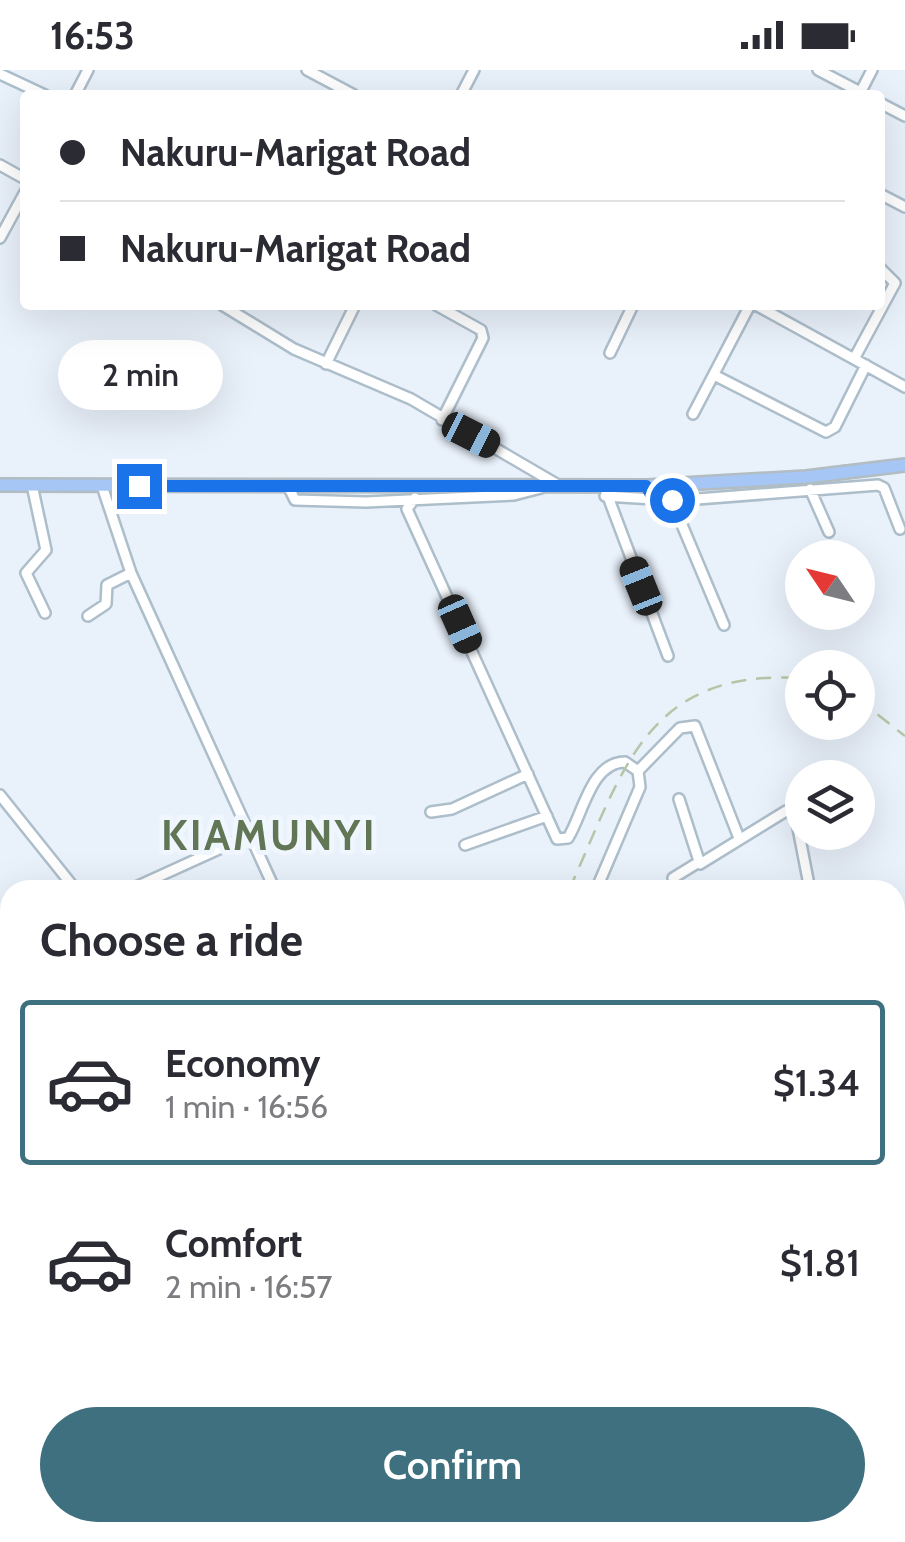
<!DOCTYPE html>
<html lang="en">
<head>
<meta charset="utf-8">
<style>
  body { margin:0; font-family:Cabin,sans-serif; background:#f7f7f7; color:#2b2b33; height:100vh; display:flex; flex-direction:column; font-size:38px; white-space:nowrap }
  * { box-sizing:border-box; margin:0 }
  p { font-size:32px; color:#7c7c81 }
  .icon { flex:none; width:55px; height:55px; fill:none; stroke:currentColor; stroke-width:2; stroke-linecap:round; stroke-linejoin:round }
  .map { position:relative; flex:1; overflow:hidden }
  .panel { position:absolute; left:0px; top:810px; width:905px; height:662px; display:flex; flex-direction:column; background:#fff; border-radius:30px 30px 0 0; box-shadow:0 10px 40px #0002 }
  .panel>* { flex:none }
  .guide { position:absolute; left:20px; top:20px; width:865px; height:220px; border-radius:10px; box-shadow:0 10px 40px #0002; display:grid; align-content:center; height:220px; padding:0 40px; background:#fff }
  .needle { width:65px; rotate:305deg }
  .tools { position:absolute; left:785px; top:470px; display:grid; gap:20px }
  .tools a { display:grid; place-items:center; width:90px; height:90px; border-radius:50%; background:#fff; box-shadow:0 10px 40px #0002; font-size:50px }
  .end { position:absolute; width:45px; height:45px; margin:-22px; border:12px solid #1a73e8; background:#fff; box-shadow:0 0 0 5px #fff }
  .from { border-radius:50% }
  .bubble { position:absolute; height:70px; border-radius:35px; background:#fff; box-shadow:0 10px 40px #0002; font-size:32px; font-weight:600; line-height:70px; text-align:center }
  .car { position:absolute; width:30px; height:60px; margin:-30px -15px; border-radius:12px; box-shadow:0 0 8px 2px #0007; background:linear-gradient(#222 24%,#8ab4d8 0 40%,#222 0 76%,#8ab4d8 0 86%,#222 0) }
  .guide b { display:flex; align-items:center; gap:35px; height:95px; font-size:38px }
  .guide b+b { border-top:2px solid #e1e1e2 }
  .guide i { width:25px; height:25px; background:#2b2b33 }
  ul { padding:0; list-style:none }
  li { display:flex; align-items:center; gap:30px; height:165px; margin:0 20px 15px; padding:0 20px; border:5px solid transparent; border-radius:10px }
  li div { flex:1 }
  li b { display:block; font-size:38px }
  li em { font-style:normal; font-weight:600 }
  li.current { border-color:#3f707f }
  li>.icon { width:90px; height:90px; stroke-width:1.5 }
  h2 { padding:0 40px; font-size:45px; line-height:120px }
  .primary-button { display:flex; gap:20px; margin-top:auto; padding:20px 40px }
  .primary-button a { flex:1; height:115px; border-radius:60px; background:#3f707f; color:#fff; font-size:40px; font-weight:600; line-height:115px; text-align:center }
  .status { display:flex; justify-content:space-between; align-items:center; height:70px; padding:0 50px; background:#fff; direction:ltr }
  .status svg { height:28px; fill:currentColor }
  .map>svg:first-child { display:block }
</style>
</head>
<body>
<div class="status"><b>16:53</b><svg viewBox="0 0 49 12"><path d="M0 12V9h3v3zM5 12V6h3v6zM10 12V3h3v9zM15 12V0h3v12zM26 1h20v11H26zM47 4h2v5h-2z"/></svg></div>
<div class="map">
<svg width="905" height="1472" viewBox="0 0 905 1472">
  <rect width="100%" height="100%" fill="#e9f1fb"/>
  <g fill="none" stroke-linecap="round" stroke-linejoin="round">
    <path stroke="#d5aba5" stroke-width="2.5" d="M892,391L905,389
      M842,396L876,393"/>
    <g stroke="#adbecb" stroke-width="14">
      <path id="minor" d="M307,0L354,25
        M818,0L866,25
        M0,4L45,25
        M75,25L88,0
        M461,25L474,0
        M859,25L872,0
        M880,33L905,46
        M0,95L25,109
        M880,124L905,137
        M0,168L25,122
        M222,235L294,279L411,329L558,415
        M436,235L481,260L483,268L442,350
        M756,235L905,317
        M610,283L633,235
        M854,289L895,213L880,198
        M326,294L355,235
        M714,305L826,362L835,357L866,295
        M693,344L750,235
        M32,415L46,480L26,503L45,543
        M102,416L131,503L275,820
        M604,416L668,586
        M647,416L653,429L672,431L878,415L884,418L900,459
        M289,418L295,430L366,432L514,425L541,418
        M810,419L829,462
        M605,426L653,429
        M415,428L407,439L557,769L568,768C583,744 591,692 625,692L638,701L640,717L596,820
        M672,431L724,555
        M88,546L106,534L107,515L131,503
        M638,701L680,658L695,656L739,768
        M0,725L76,820
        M679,729L700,794L786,741L795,743L810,820
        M431,742L452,739L528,704
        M465,775L547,746
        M673,808L699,792
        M129,820L250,765
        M895,1340L905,1339
        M895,1403L905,1400
        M0,1409L10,1410
        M895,1457L905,1455
        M680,1462L686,1472
        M136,1472L138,1462
        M468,1472L471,1462
        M559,1472L563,1462
        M621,1472L625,1462
        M815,1472L862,1462"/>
    </g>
    <g stroke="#b1bdc2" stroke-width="16">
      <path id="major" d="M0,415L647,416L806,407L905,395"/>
    </g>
    <use href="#minor" stroke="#fff" stroke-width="9"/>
    <use href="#major" stroke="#a6c7f5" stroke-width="11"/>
    <path stroke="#b6c5a7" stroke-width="2.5" stroke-dasharray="15 10" stroke-linecap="butt" d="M858,629L905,666
      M569,820C624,699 646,599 802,608
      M0,893L10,908"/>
  </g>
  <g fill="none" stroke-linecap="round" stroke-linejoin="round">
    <path stroke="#1a73e8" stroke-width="12" d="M139,416H646L653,428L672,430"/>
  </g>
  <g text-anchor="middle" stroke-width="10" stroke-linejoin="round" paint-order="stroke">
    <g font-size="42" font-weight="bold" letter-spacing="2.5" fill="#607654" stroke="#f0f6fe">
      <text x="269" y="780">KIAMUNYI</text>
    </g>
  </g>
</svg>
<div class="tools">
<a><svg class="needle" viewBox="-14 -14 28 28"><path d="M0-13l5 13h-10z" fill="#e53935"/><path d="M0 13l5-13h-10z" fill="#7c7c81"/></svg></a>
<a><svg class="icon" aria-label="locate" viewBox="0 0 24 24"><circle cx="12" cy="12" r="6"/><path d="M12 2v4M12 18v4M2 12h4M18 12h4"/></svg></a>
<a><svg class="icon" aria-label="layers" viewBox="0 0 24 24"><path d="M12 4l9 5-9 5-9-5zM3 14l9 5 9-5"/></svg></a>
</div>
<i class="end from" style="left:672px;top:430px"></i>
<i class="end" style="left:139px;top:416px"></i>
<div class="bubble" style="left:58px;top:270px;width:165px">2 min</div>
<i class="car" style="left:471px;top:365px;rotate:117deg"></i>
<i class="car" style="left:641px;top:516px;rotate:338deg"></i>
<i class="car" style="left:460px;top:554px;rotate:156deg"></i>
<div class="guide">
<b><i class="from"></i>Nakuru-Marigat Road</b>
<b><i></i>Nakuru-Marigat Road</b>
</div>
<section class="panel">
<h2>Choose a ride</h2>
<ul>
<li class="current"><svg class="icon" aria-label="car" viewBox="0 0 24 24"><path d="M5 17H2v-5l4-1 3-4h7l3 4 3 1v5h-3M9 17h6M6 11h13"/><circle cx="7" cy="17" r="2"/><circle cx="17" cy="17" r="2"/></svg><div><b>Economy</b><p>1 min · 16:56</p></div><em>$1.34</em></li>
<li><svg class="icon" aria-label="car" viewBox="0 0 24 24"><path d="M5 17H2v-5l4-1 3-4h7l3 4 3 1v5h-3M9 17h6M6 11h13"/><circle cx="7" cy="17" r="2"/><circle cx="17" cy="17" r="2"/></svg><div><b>Comfort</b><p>2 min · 16:57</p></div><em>$1.81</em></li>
</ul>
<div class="primary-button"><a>Confirm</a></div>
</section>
</div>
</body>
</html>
